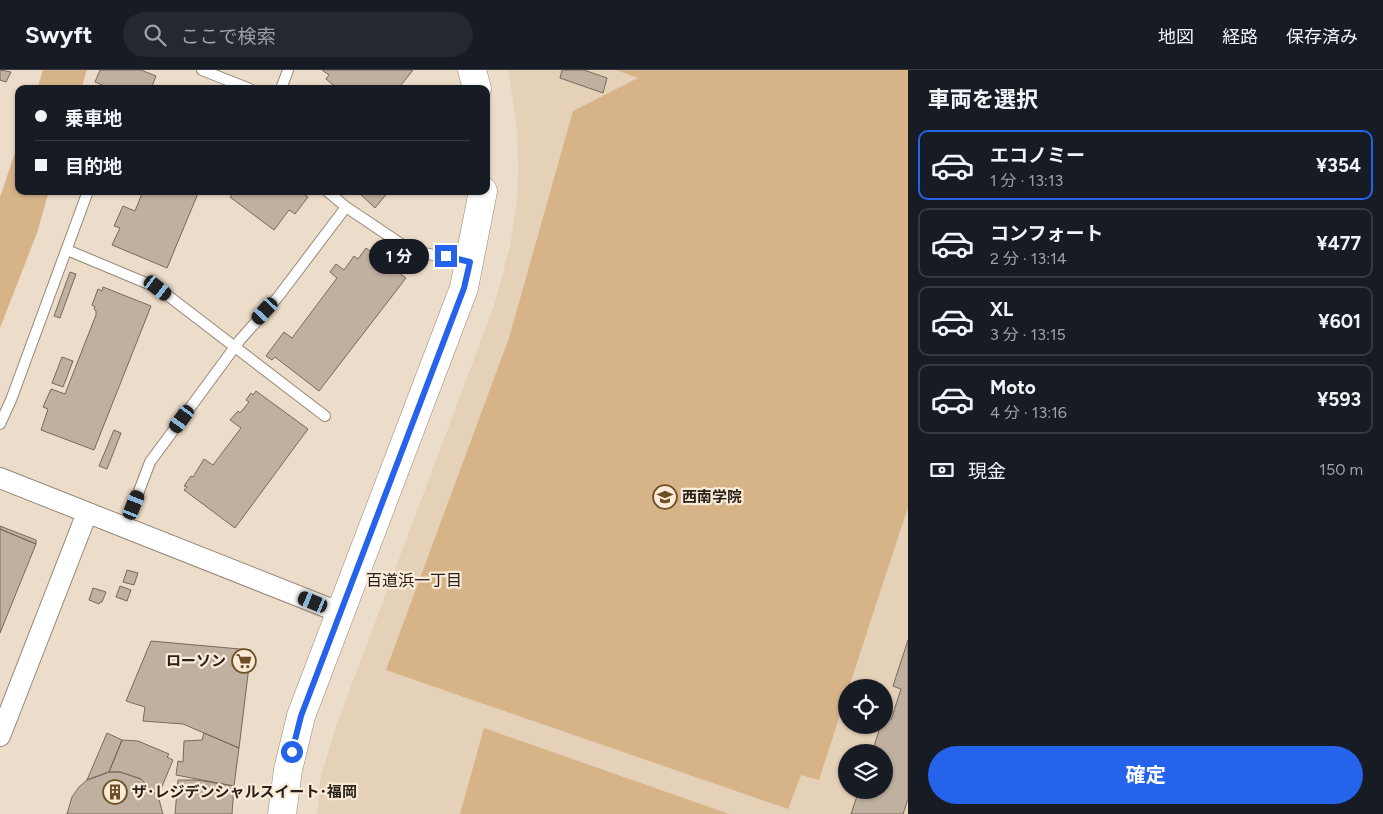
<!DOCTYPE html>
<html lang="ja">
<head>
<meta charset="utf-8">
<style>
  body { margin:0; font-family:Figtree,"Noto Sans JP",sans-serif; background:#242831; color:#f1f3f6; height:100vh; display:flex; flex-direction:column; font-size:19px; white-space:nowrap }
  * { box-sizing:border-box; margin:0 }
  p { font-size:16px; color:#9ea1a6 }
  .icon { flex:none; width:28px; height:28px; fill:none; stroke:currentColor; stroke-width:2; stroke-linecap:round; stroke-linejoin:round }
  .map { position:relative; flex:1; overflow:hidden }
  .sheet { display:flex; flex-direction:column; background:#171b24; width:475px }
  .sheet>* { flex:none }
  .hud { position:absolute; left:15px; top:15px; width:475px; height:110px; border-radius:10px; box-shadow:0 1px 4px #0004; display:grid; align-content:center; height:110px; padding:0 20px; background:#171b24 }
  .fabs { position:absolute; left:838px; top:609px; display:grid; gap:10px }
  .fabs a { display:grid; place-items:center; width:55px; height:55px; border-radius:50%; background:#171b24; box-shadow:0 1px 4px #0004; font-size:25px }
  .end { position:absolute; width:22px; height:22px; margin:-11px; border:6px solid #2563eb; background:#fff; box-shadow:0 0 0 2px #fff }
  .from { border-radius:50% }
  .bubble { position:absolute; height:35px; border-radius:18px; background:#171b24; box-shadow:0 1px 4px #0004; font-size:16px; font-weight:700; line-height:35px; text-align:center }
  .car { position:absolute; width:15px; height:30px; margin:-15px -8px; border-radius:6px; box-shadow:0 0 4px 1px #0007; background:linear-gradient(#222 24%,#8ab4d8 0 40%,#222 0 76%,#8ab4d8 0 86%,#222 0) }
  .hud b { display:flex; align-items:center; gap:18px; height:48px; font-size:19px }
  .hud b+b { border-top:1px solid #363941 }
  .hud i { width:12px; height:12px; background:#f1f3f6 }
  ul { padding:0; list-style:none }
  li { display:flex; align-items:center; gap:15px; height:70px; margin:0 10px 8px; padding:0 10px; border:2px solid #363941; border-radius:10px }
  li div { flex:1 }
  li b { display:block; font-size:19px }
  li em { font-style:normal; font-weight:700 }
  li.active { border-color:#2563eb }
  li>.icon { width:45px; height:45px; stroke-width:1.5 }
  h2 { padding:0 20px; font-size:22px; line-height:60px }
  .pay { display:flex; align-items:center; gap:12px; height:55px; padding:0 20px; font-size:19px }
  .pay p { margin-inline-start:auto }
  .cta { display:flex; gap:10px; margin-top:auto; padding:10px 20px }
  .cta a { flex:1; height:58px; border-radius:30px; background:#2563eb; color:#fff; font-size:20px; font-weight:700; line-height:58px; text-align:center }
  header { display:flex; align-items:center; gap:30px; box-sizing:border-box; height:70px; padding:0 25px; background:#171b24; border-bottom:1px solid #363941 }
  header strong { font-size:24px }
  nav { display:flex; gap:28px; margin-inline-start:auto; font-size:18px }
  .search { width:350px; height:45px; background:#242831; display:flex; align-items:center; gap:12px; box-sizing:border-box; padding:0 18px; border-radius:28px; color:#9ea1a6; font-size:19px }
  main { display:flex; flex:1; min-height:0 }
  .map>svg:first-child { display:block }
</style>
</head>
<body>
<header>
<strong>Swyft</strong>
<div class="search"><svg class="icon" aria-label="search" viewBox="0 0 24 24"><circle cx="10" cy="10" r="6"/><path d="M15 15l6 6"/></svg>ここで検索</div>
<nav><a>地図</a><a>経路</a><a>保存済み</a></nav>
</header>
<main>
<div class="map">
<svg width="908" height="744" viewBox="0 0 908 744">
  <rect width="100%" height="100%" fill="#ecddcb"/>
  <path fill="#e5d0b8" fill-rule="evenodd" d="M508,0H908V744H317L321,706L335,659L494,236L510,176L517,131L518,97L517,57ZM846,618H884V655H846ZM846,682H884V720H846Z"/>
  <path fill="#d7b388" d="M43,0H87L81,19H37Z
    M616,0H908V437L849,617L846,618V626L819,710L801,705L788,739L386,600L509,268L573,41L638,8Z
    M19,71V121H49L37,163L0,258V127Z
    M484,658L729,744H460Z"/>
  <path fill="#bfb09f" stroke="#776a5a" d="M0,0L11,2L6,12L0,10Z
    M100,0H141L156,6L151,19H112L95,12Z
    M322,0H413L398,19H338L326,9L329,5Z
    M562,0H584L607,8L603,23L560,8Z
    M143,121H199L167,198L112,175L120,158L114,156L123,136L135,141Z
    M235,121H303L302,123L308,127L295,144L289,140L274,160L230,127Z
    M357,121H389L375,138Z
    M366,178L406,208L319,321L275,287L272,290L266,286L284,262L292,268L337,208L330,202L336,194L344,200L354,186L358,189Z
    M70,202L76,204L60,248L54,246Z
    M103,217L151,236L94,380L41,360L48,339L43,337L51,319L65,324L96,245V241L94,239L95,237L92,235L98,219L102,221Z
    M62,287L73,291L63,317L52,313Z
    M256,321L308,359L235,458L184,420L187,417L184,416L191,406L193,407L204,389L213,395L241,358L230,350L238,341L240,343L249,332L246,330L251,323L253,325Z
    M114,360L121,363L107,399L99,396Z
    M0,456L36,470V474L0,459Z
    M0,459L36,474L0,563Z
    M127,500L138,503L134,515L123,512Z
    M120,516L131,520L127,531L116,527Z
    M93,518L106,522L102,532H100L99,534L89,530Z
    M908,570V729L903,744H851L859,720H884V682H872L881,655H884V648L891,650L901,619L893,616Z
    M151,571L251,580L239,678L183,654L143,651L145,637L126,631Z
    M107,663L122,670L109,702L87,710Z
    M204,663L239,678L234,716L176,705L178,691L183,692L184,671L202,670Z
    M122,670L138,671L169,684L167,687L173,690L158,726L141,709L120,702H109Z
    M109,702H120L141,709L158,726L163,744H67L72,727L79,717L87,710Z
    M178,710H197L234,716L232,744H175Z"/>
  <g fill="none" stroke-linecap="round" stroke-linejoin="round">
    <g stroke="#958777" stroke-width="12">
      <path id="lane" d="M202,0L250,19
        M281,19L288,0
        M327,121L346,137L410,180L467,192
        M67,180L158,218L325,346
        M0,354L11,330L88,121
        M125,458L150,392L240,270L278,227L346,137"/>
    </g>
    <g stroke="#958777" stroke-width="22">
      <path id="street" d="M0,408L341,543
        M0,666L87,443"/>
    </g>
    <g stroke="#958777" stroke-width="29">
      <path id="secondary" d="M472,0L477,19
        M282,744L288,700L301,646L464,218L483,121"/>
    </g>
    <use href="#lane" stroke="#fff" stroke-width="10"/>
    <use href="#street" stroke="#fff" stroke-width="20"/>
    <use href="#secondary" stroke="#fff" stroke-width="28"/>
  </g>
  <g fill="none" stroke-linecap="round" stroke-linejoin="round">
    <path stroke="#2563eb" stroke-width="6" d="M292,682L301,646L464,218L470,192L446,186"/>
  </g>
  <defs>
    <g id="school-ring" transform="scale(1.25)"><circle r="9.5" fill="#faead8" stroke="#6e4e24" stroke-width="1.5"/><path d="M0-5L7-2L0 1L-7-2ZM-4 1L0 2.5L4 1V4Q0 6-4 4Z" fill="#6e4e24"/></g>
    <g id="supermarket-ring" transform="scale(1.25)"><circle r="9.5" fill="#faead8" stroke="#6e4e24" stroke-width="1.5"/><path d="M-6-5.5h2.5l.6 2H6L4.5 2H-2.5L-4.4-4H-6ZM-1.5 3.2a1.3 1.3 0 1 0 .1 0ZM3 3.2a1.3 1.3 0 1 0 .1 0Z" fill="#6e4e24"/></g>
    <g id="building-ring" transform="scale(1.25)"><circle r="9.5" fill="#faead8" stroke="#6e4e24" stroke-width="1.5"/><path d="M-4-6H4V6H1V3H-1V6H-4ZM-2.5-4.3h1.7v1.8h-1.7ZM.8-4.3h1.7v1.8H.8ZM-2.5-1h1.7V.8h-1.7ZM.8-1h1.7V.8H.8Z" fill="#6e4e24"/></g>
  </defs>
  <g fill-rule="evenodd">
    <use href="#school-ring" x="665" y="427"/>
    <use href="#supermarket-ring" x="244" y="591"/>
    <use href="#building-ring" x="115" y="722"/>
  </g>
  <g text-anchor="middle" stroke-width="4.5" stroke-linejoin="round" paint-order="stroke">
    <g font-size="15" font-weight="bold" fill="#27211a" stroke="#faead8" text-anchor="start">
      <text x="682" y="432">西南学院</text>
      <text x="226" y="596" text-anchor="end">ローソン</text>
      <text x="132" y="727">ザ･レジデンシャルスイート･福岡</text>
    </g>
    <g font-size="16" fill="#27211a" stroke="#faead8">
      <text x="414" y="516">百道浜一丁目</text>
    </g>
  </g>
</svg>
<div class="fabs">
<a><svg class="icon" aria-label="locate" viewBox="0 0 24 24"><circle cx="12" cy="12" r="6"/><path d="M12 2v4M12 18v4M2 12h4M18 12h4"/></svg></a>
<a><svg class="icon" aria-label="layers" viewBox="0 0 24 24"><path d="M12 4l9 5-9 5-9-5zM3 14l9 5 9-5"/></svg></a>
</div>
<i class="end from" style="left:292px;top:682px"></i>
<i class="end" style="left:446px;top:186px"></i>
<div class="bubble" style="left:369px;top:169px;width:60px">1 分</div>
<i class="car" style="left:158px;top:218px;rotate:128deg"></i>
<i class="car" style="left:265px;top:241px;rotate:222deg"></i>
<i class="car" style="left:182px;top:349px;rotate:216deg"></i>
<i class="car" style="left:134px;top:435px;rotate:22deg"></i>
<i class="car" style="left:313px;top:532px;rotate:292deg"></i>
<div class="hud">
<b><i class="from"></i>乗車地</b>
<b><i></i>目的地</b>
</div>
</div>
<section class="sheet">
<h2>車両を選択</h2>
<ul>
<li class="active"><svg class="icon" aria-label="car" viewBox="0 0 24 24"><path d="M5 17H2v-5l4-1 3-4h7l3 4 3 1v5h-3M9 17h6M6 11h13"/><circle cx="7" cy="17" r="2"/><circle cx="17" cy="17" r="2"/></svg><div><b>エコノミー</b><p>1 分 · 13:13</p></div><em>¥354</em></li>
<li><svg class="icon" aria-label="car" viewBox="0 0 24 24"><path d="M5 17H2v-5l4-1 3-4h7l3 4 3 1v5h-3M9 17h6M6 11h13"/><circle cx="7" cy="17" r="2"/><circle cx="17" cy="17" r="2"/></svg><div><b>コンフォート</b><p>2 分 · 13:14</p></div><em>¥477</em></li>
<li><svg class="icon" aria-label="car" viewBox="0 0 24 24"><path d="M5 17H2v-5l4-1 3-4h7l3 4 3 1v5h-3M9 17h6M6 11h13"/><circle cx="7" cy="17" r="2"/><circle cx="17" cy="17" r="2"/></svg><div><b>XL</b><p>3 分 · 13:15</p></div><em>¥601</em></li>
<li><svg class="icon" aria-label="car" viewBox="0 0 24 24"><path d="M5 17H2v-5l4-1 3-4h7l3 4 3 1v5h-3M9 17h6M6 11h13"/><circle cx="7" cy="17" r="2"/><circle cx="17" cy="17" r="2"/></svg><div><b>Moto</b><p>4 分 · 13:16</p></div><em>¥593</em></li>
</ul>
<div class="pay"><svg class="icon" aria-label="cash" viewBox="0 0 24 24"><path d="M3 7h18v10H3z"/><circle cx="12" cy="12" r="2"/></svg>現金<p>150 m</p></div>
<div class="cta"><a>確定</a></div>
</section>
</main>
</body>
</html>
